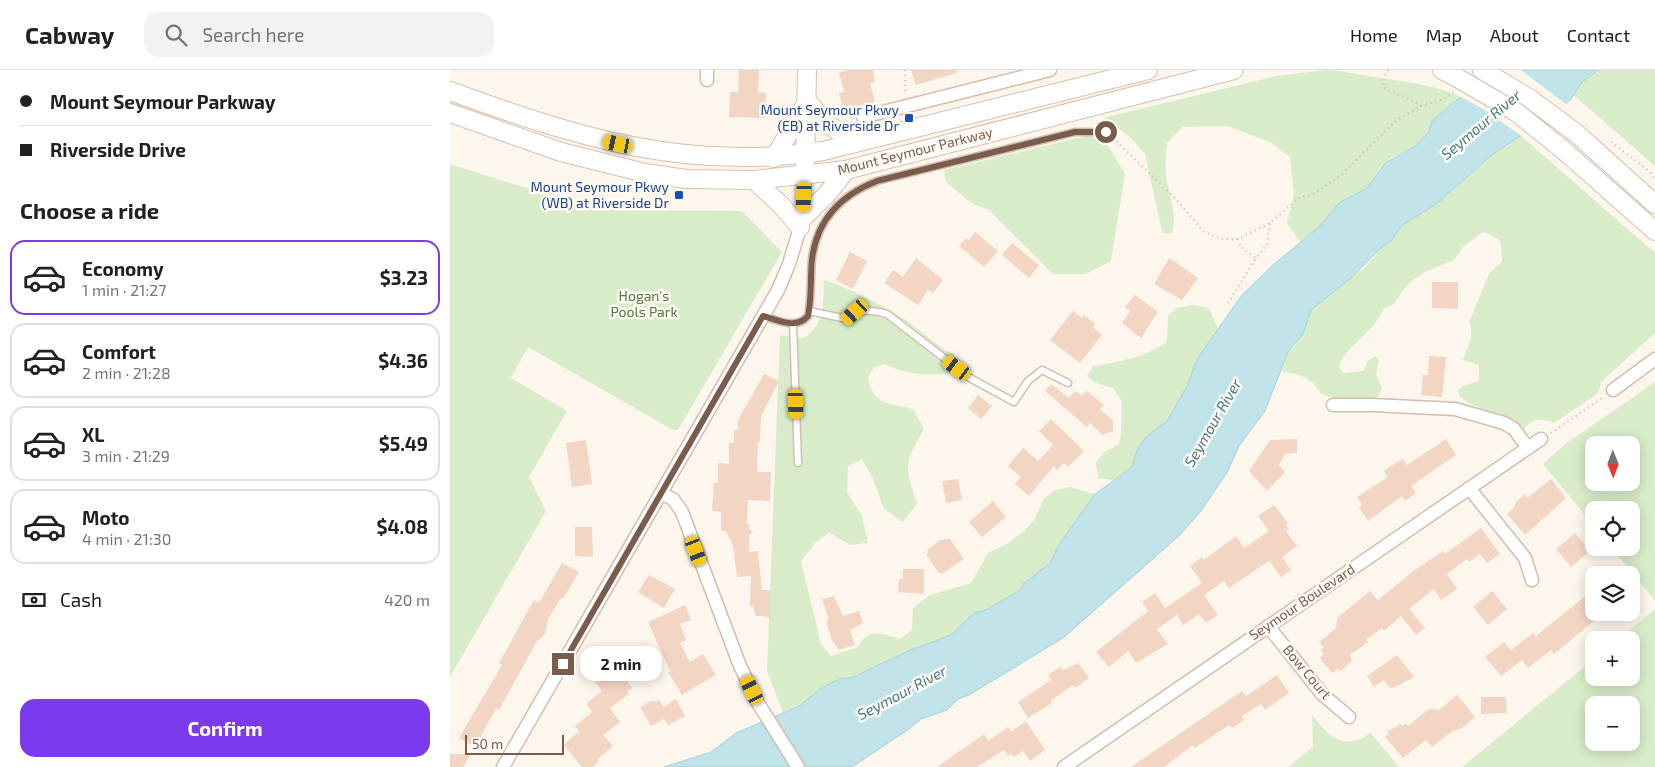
<!DOCTYPE html>
<html lang="en">
<head>
<meta charset="utf-8">
<style>
  body { margin:0; font-family:"Exo 2",sans-serif; background:#f2f2f2; color:#202124; height:100vh; display:flex; flex-direction:column; font-size:19px; white-space:nowrap }
  * { box-sizing:border-box; margin:0 }
  p { font-size:16px; color:#757577 }
  .icon { flex:none; width:28px; height:28px; fill:none; stroke:currentColor; stroke-width:2; stroke-linecap:round; stroke-linejoin:round }
  .map { position:relative; flex:1; overflow:hidden }
  .details { display:flex; flex-direction:column; background:#fff; width:450px }
  .details>* { flex:none }
  .guide { display:grid; align-content:center; height:110px; padding:0 20px; background:#fff }
  .needle { width:32px; rotate:179deg }
  .tools { position:absolute; left:1135px; top:366px; display:grid; gap:10px }
  .tools a { display:grid; place-items:center; width:55px; height:55px; border-radius:10px; background:#fff; box-shadow:0 2px 12px #0003; font-size:25px }
  .scale { position:absolute; left:15px; bottom:12px; width:99px; box-sizing:border-box; padding-left:5px; border:2px solid #7a5c4d; border-top:0; font-size:14px; line-height:18px; white-space:nowrap; color:#7a5c4d; -webkit-text-stroke:4px #fffaf3; paint-order:stroke }
  .end { position:absolute; width:22px; height:22px; margin:-11px; border:6px solid #7a5c4d; background:#fff; box-shadow:0 0 0 2px #fff }
  .from { border-radius:50% }
  .bubble { position:absolute; height:35px; border-radius:15px; background:#fff; box-shadow:0 2px 12px #0003; font-size:16px; font-weight:700; line-height:35px; text-align:center }
  .car { position:absolute; width:15px; height:30px; margin:-15px -8px; border-radius:6px; box-shadow:0 0 4px 1px #0007; background:linear-gradient(#f5c518 24%,#345 0 40%,#f5c518 0 76%,#345 0 86%,#f5c518 0) }
  .guide b { display:flex; align-items:center; gap:18px; height:48px; font-size:19px }
  .guide b+b { border-top:1px solid #e0e0e0 }
  .guide i { width:12px; height:12px; background:#202124 }
  ul { padding:0; list-style:none }
  li { display:flex; align-items:center; gap:15px; height:75px; margin:0 10px 8px; padding:0 10px; border:2px solid #e0e0e0; border-radius:15px }
  li div { flex:1 }
  li b { display:block; font-size:19px }
  li em { font-style:normal; font-weight:700 }
  li.selected { border-color:#7c3aed }
  li>.icon { width:45px; height:45px; stroke-width:1.5 }
  h2 { padding:0 20px; font-size:22px; line-height:60px }
  .pay { display:flex; align-items:center; gap:12px; height:55px; padding:0 20px; font-size:19px }
  .pay p { margin-inline-start:auto }
  .button { display:flex; gap:10px; margin-top:auto; padding:10px 20px }
  .button a { flex:1; height:58px; border-radius:15px; background:#7c3aed; color:#fff; font-size:20px; font-weight:700; line-height:58px; text-align:center }
  header { display:flex; align-items:center; gap:30px; box-sizing:border-box; height:70px; padding:0 25px; background:#fff; border-bottom:1px solid #e0e0e0 }
  header strong { font-size:24px }
  nav { display:flex; gap:28px; margin-inline-start:auto; font-size:18px }
  .search { width:350px; height:45px; background:#f2f2f2; display:flex; align-items:center; gap:12px; box-sizing:border-box; padding:0 18px; border-radius:15px; color:#757577; font-size:19px }
  main { display:flex; flex:1; min-height:0 }
  .map>svg:first-child { display:block }
</style>
</head>
<body>
<header>
<strong>Cabway</strong>
<div class="search"><svg class="icon" aria-label="search" viewBox="0 0 24 24"><circle cx="10" cy="10" r="6"/><path d="M15 15l6 6"/></svg>Search here</div>
<nav><a>Home</a><a>Map</a><a>About</a><a>Contact</a></nav>
</header>
<main>
<section class="details">
<div class="guide">
<b><i class="from"></i>Mount Seymour Parkway</b>
<b><i></i>Riverside Drive</b>
</div>
<h2>Choose a ride</h2>
<ul>
<li class="selected"><svg class="icon" aria-label="car" viewBox="0 0 24 24"><path d="M5 17H2v-5l4-1 3-4h7l3 4 3 1v5h-3M9 17h6M6 11h13"/><circle cx="7" cy="17" r="2"/><circle cx="17" cy="17" r="2"/></svg><div><b>Economy</b><p>1 min · 21:27</p></div><em>$3.23</em></li>
<li><svg class="icon" aria-label="car" viewBox="0 0 24 24"><path d="M5 17H2v-5l4-1 3-4h7l3 4 3 1v5h-3M9 17h6M6 11h13"/><circle cx="7" cy="17" r="2"/><circle cx="17" cy="17" r="2"/></svg><div><b>Comfort</b><p>2 min · 21:28</p></div><em>$4.36</em></li>
<li><svg class="icon" aria-label="car" viewBox="0 0 24 24"><path d="M5 17H2v-5l4-1 3-4h7l3 4 3 1v5h-3M9 17h6M6 11h13"/><circle cx="7" cy="17" r="2"/><circle cx="17" cy="17" r="2"/></svg><div><b>XL</b><p>3 min · 21:29</p></div><em>$5.49</em></li>
<li><svg class="icon" aria-label="car" viewBox="0 0 24 24"><path d="M5 17H2v-5l4-1 3-4h7l3 4 3 1v5h-3M9 17h6M6 11h13"/><circle cx="7" cy="17" r="2"/><circle cx="17" cy="17" r="2"/></svg><div><b>Moto</b><p>4 min · 21:30</p></div><em>$4.08</em></li>
</ul>
<div class="pay"><svg class="icon" aria-label="cash" viewBox="0 0 24 24"><path d="M3 7h18v10H3z"/><circle cx="12" cy="12" r="2"/></svg>Cash<p>420 m</p></div>
<div class="button"><a>Confirm</a></div>
</section>
<div class="map">
<svg width="1205" height="697" viewBox="0 0 1205 697">
  <rect width="100%" height="100%" fill="#fdf6ec"/>
  <path fill="#d8ecc9" fill-rule="evenodd" d="M875,0C889,0 899,3 913,5C946,11 981,13 1011,27L982,51L979,62L964,77L941,88L931,96L917,118L889,133L869,157L850,172L837,153L844,125L840,87L820,72L777,56L733,57L717,73C716,84 715,97 716,108C719,126 728,145 722,163L717,164L712,162L695,84L680,67L653,48L826,6Z
    M1143,0H1205V96L1119,21Z
    M640,65L659,77L675,104L661,191L636,204H603L539,140L521,133L496,112L494,100Z
    M1071,66L1205,183V263L1152,311L1147,324L1104,353C1092,348 1081,348 1074,360C1060,343 1028,343 1009,326L1008,320L1013,316L1029,311V295L1013,290C1018,276 1025,266 1019,252L1039,204L1052,192L1051,172L1041,165L1033,162L1014,176L1004,190L975,202L957,215L944,234L935,238L923,256L900,279L891,290L889,298L894,303L914,301L918,291L925,286L929,289L926,304L932,318L929,326L922,331C904,327 890,332 871,324C860,306 853,306 832,301L838,282L845,276L861,240L905,203L914,199L933,176L941,171L951,156L1021,104L1043,84Z
    M0,94L92,123L164,140L292,141L332,182L228,360H223L78,277L61,308L117,341L79,407L96,441L0,607Z
    M374,210C402,219 429,233 454,249C472,261 484,274 504,285L505,302C482,307 456,305 435,294L424,297L418,307C423,336 439,333 463,339L474,359C453,396 455,395 467,434L453,452L434,439L423,409L412,389L398,396L397,422L412,446L418,473L401,475L379,463L367,471L351,491L371,574L381,586L408,577C419,557 431,563 450,569L462,560L463,538L480,525L521,513L538,483L557,474L574,461L584,450L594,428L606,420L620,417L645,424L608,476L601,492L573,514L570,520L538,539L530,540L501,565L411,603L333,643L317,601L330,265L354,268C375,254 373,234 374,210Z
    M744,235L759,238L768,259L747,289L737,316L717,351L694,372L682,397L675,404L663,410L648,408L646,393L653,383L669,374C673,359 670,347 672,332L663,318L646,313L637,306L643,296C670,292 695,287 717,272L718,246L726,238Z
    M1205,312V530L1161,478H1181V440H1144V456L1093,394L1114,375ZM1144,375H1181V412H1144Z
    M1205,539V697H1012L1144,589V608H1181V570H1167ZM1144,635H1181V672H1144Z
    M862,645C880,667 893,682 921,663L949,697H838L863,677Z"/>
  <path fill="#bfe3e8" stroke="#a5d3da" d="M1043,0H1149L1132,12L1121,29L1105,43L1043,84L985,135L951,156L941,171L933,176L900,209L861,240L853,264L838,282L815,341L789,376L778,401L751,441L730,465L613,568L519,625L508,629L497,640L471,649L459,659L402,697H214L261,682L286,663L349,636L373,617L390,609L403,607L458,581L501,565L524,543L538,539L570,520L573,514L601,492L608,476L645,424L682,397L688,378L696,367L717,351L737,316L747,289L792,225L824,194L869,157L889,133L917,118L935,93L964,77L979,62L982,51Z"/>
  <path fill="#fdf6ec" d="M1039,0H1071L1117,35L1107,45L1073,67L1033,39L1009,26Z"/>
  <path fill="#f3d5c3" d="M289,0H309L308,22L316,23L315,48L279,47L280,22H288Z
    M400,0H423L425,12L420,13L425,32L393,40L389,23L394,22L389,2Z
    M461,0H507V3L466,15Z
    M525,162L548,181L534,197L509,176L516,168L519,170Z
    M562,173L589,195L579,208L552,185Z
    M400,182L417,191L403,219L386,210Z
    M466,188L493,210L483,223L478,220L468,235L434,213L443,200L453,207Z
    M719,188L748,208L732,230L704,214Z
    M982,212H1008V239L982,238Z
    M685,225L708,242L691,268L672,253L680,241L675,237Z
    M623,241L632,248L634,245L645,254L643,257L652,265L630,293L600,270Z
    M979,286L996,287L992,327L971,325L973,305H978Z
    M314,304L329,311L311,346L310,372H308L307,402H321L320,431L298,430L297,454H300L299,459L303,462L299,465V482L308,481L312,520H320V547L306,546L303,536H300L301,506L287,507L283,476L276,461H271V442L262,441L264,413H268V393L279,394V373H284V360H288V350Z
    M601,314L619,328L625,321L632,326L637,321L654,335L650,340L663,350V361L653,365L640,353L637,357L595,321Z
    M528,325L542,336L531,349L518,338Z
    M601,349L634,381L618,397L614,393L607,400L604,396L579,426L565,414L571,407L558,396L573,378L588,391L603,375L589,361Z
    M847,369V383L835,384L829,395L835,402L817,421L799,401L820,370Z
    M996,369L1006,385L961,416L966,423L955,431L952,426L918,451L909,437L912,435L907,427L938,407L934,401L942,395L953,389L957,395Z
    M136,370L142,414L122,417L116,373Z
    M508,409L512,430L496,433L492,411Z
    M1101,409L1116,428L1075,465L1057,444L1065,436V433L1075,424L1077,428Z
    M543,431L556,447L532,467L519,452Z
    M824,435L838,453L836,455L839,459L836,461L847,476L832,487L841,500L831,507L819,491L779,518L774,511L754,525L768,545L756,553L749,544L733,555L727,545L707,559L718,574L686,593L678,581L659,597L646,582L698,541L692,532L705,523L715,538L752,513L740,496L752,487L754,490L786,466L794,478L819,461L808,446Z
    M125,457H142L143,487L125,486Z
    M1031,458L1050,484L1037,493L1030,484L1019,492L1017,489L1014,491L997,504L1007,519L991,530L984,519L959,539L975,558L966,565L951,546L934,561L932,558L916,570L918,572L900,585L902,591L891,601L888,599L882,603L870,588L874,584L871,580L874,578L869,572L886,558L887,548L920,521L928,530L966,499L993,481L995,484Z
    M1125,463L1140,481L1121,497L1106,479Z
    M500,469L514,489L493,503H489L476,484L479,482L477,480L490,470Z
    M112,493L129,502L113,529L111,528L98,549L95,564L87,571L49,640L46,638L25,677L9,668L52,595L49,593L84,530L89,533Z
    M453,499H474V524L448,522L449,509H453Z
    M199,505L225,519L214,538L188,522Z
    M1144,519V542H1155L1104,584L1101,580L1078,598L1072,590L1051,606L1035,587L1054,572L1061,580L1083,563L1086,566Z
    M1042,521L1057,539L1038,555L1023,537Z
    M384,526L393,546L409,541L413,553L400,560L405,575L389,580L382,570L376,552L378,551V547L372,529Z
    M235,535L241,550L230,554L236,570L230,573L240,592L253,584L266,605L232,625L218,602L220,601L198,552Z
    M947,585L964,607L943,618L939,617L934,610L924,617L917,606Z
    M151,592L160,604L170,600L182,618L177,621L179,624L160,638L170,652L153,665L163,676L147,690L149,691L143,697H132L114,675L129,661L125,656L142,642L137,635L138,632L152,621L142,607Z
    M628,593L639,608L628,616L624,617L623,615L600,631L602,633L578,648L568,632L601,610L598,605L610,597L613,600Z
    M827,605L839,623L815,640L811,634L792,646L794,650L782,658L779,655L745,678L743,675L714,697H681L792,621L796,626Z
    M1007,625L1025,647L1012,658L1005,661L1004,660L982,677L976,670L953,688L935,667L939,664L937,662L950,654L952,656L956,653L958,656L979,639L989,640Z
    M1031,627H1056L1057,643L1031,644Z
    M226,629L235,646L218,655L214,649L201,656L190,637L203,630L204,632L209,630L214,637Z
    M576,651L595,680L580,691L573,681L564,687L561,683L558,686L554,680L527,697H487L534,664L538,671L558,657L561,662Z
    M0,684H21L13,697H0Z"/>
  <g fill="none" stroke-linecap="round" stroke-linejoin="round">
    <g stroke="#d1beb0" stroke-width="9">
      <path id="lane" d="M359,241L397,249C410,238 421,240 437,244L520,308L564,332L578,311L592,300L618,313
        M313,246C328,250 346,260 358,246C362,227 360,208 362,189C367,149 391,125 427,111L625,62H656
        M343,254L348,393"/>
    </g>
    <g stroke="#d1beb0" stroke-width="15">
      <path id="street" d="M257,10V0
        M413,47L600,0
        M1163,320L1205,289
        M883,335H922L1005,339L1054,353L1064,359L1078,378
        M1019,418L1075,488L1082,510
        M212,424L223,429L232,442L290,596L308,633L348,697
        M818,556L872,624L899,647
        M53,697L328,220L339,194L353,148L355,106
        M614,697L1091,369"/>
    </g>
    <g stroke="#d6c0b0" stroke-width="20">
      <path id="secondary" d="M992,0L1004,6
        M1032,0L1079,28L1126,63L1205,134
        M0,21C126,67 237,102 373,81L698,0
        M357,31L379,55L406,73
        M0,43L111,82L195,103L236,109L304,110L396,100L784,0
        M1111,78L1205,161
        M324,88L357,32
        M355,95L357,0
        M304,110L331,135L350,157
        M353,148L378,123L396,100"/>
    </g>
    <path stroke="#d9b8a5" stroke-width="2.5" stroke-dasharray="1 4" stroke-linecap="butt" d="M455,0V24
      M938,0L934,6L933,17C945,25 959,27 971,36
      M663,68L725,128L753,161L771,169H788L820,153L849,128L864,124L891,105L947,50L971,36L996,28L1004,22
      M1161,72L1199,101L1205,109
      M788,169L790,176L806,188L817,175L820,153
      M778,233L806,188
      M1101,363L1154,327"/>
    <use href="#lane" stroke="#fff" stroke-width="6"/>
    <use href="#street" stroke="#fff" stroke-width="12"/>
    <use href="#secondary" stroke="#fff" stroke-width="18"/>
    <g stroke="#d6c0b0" stroke-width="20" stroke-linecap="butt">
      <path id="secondary-bridge" d="M1004,6L1066,42L1111,78"/>
    </g>
    <use href="#secondary-bridge" stroke="#fff" stroke-width="18"/>
  </g>
  <g fill="none" stroke-linecap="round" stroke-linejoin="round">
    <path stroke="#7a5c4d" stroke-width="6" d="M113,594L313,246C328,250 346,260 358,246C362,227 360,208 362,189C367,149 391,125 427,111L625,62H656"/>
  </g>
  <g fill="#1a4fb4" stroke="#fffaf3" stroke-width="2">
    <rect x="454" y="43" width="10" height="10" rx="2.5"/>
    <rect x="224" y="120" width="10" height="10" rx="2.5"/>
  </g>
  <g text-anchor="middle" stroke-width="5" stroke-linejoin="round" paint-order="stroke">
    <g font-size="14" fill="#164399" stroke="#fffaf3" text-anchor="end">
      <text x="449" y="45">Mount Seymour Pkwy<tspan x="449" dy="16">(EB) at Riverside Dr</tspan></text>
      <text x="219" y="122">Mount Seymour Pkwy<tspan x="219" dy="16">(WB) at Riverside Dr</tspan></text>
    </g>
    <g font-size="14" fill="#7a5c4d" stroke="#fffaf3">
      <text transform="translate(465 81) rotate(-14)" y="5">Mount Seymour Parkway</text>
      <text transform="translate(852 532) rotate(-34)" y="5">Seymour Boulevard</text>
      <text transform="translate(857 602) rotate(50)" y="5">Bow Court</text>
    </g>
    <g font-size="14" fill="#537a41" stroke="#fffaf3">
      <text x="194" y="231">Hogan's<tspan x="194" dy="16">Pools Park</tspan></text>
    </g>
    <g font-size="15" font-style="italic" fill="#437c86" stroke="#fffaf3">
      <text transform="translate(1031 55) rotate(-40)" y="5">Seymour River</text>
      <text transform="translate(763 353) rotate(-60)" y="5">Seymour River</text>
      <text transform="translate(452 623) rotate(-28)" y="5">Seymour River</text>
    </g>
  </g>
</svg>
<div class="tools">
<a><svg class="needle" viewBox="-14 -14 28 28"><path d="M0-13l5 13h-10z" fill="#e53935"/><path d="M0 13l5-13h-10z" fill="#757577"/></svg></a>
<a><svg class="icon" aria-label="locate" viewBox="0 0 24 24"><circle cx="12" cy="12" r="6"/><path d="M12 2v4M12 18v4M2 12h4M18 12h4"/></svg></a>
<a><svg class="icon" aria-label="layers" viewBox="0 0 24 24"><path d="M12 4l9 5-9 5-9-5zM3 14l9 5 9-5"/></svg></a>
<a>+</a>
<a>−</a>
</div>
<div class="scale">50 m</div>
<i class="end from" style="left:656px;top:62px"></i>
<i class="end" style="left:113px;top:594px"></i>
<div class="bubble" style="left:130px;top:576px;width:82px">2 min</div>
<i class="car" style="left:168px;top:74px;rotate:282deg"></i>
<i class="car" style="left:354px;top:127px;rotate:182deg"></i>
<i class="car" style="left:405px;top:242px;rotate:228deg"></i>
<i class="car" style="left:507px;top:298px;rotate:306deg"></i>
<i class="car" style="left:346px;top:334px;rotate:178deg"></i>
<i class="car" style="left:246px;top:481px;rotate:159deg"></i>
<i class="car" style="left:302px;top:620px;rotate:334deg"></i>
</div>
</main>
</body>
</html>
